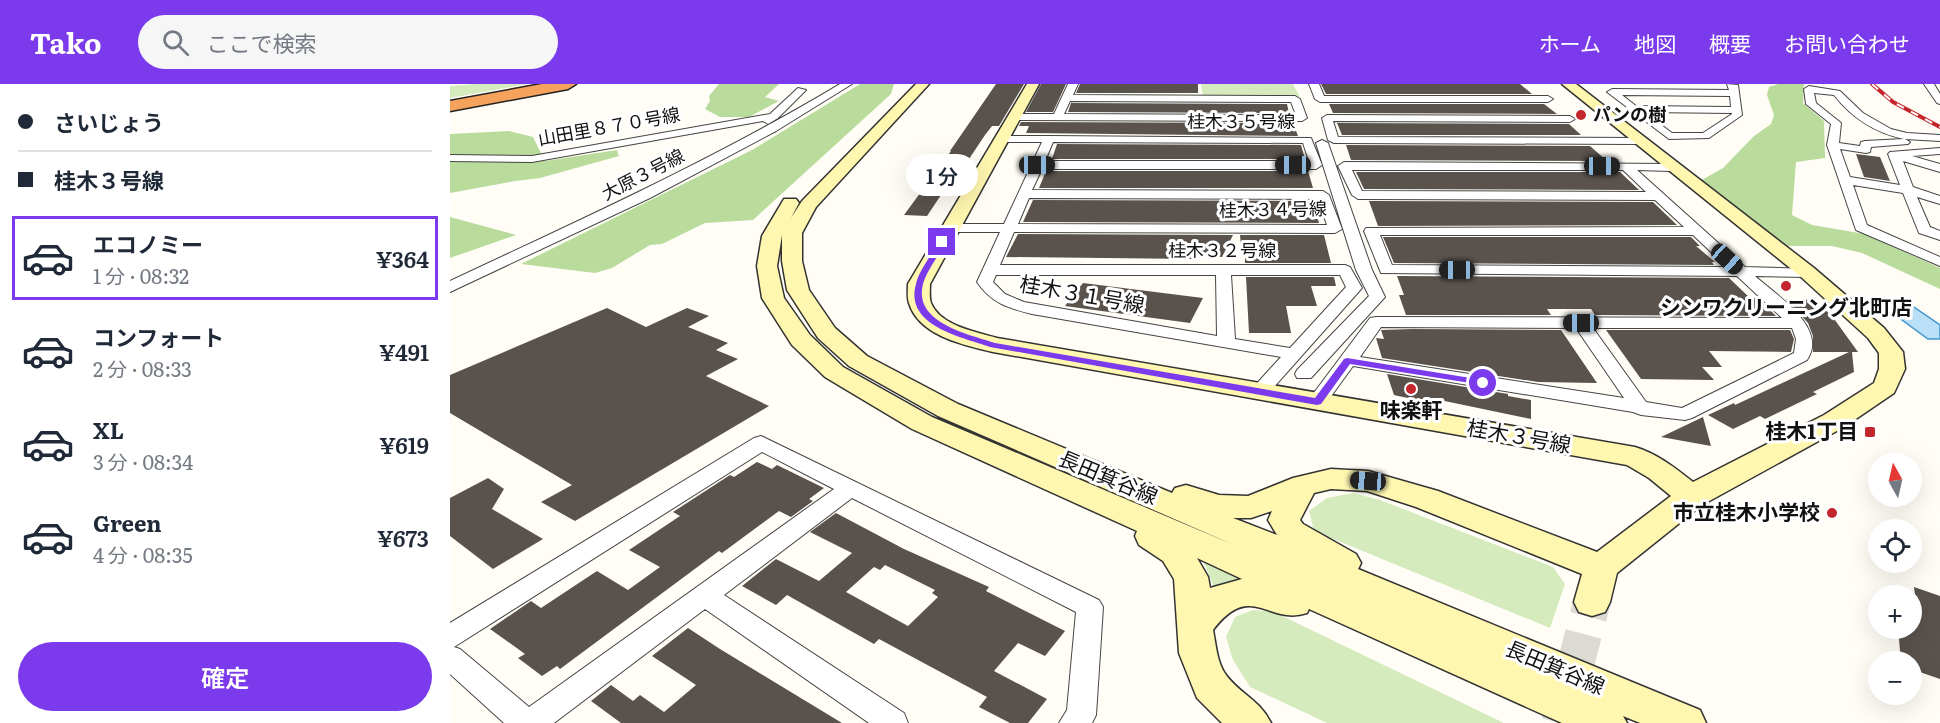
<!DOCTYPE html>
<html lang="ja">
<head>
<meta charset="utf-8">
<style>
  body { margin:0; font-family:Literata,"Noto Sans JP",serif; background:#f6f6f7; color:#1f2937; height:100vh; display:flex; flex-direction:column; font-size:22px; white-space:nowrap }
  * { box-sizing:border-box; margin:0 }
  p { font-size:20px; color:#747a83 }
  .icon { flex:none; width:33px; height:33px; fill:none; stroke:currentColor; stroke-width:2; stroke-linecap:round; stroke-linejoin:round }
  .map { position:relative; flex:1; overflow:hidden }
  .drawer { display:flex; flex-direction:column; background:#fff; width:450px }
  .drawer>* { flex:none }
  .hud { display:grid; align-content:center; height:132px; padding:0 18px; background:#fff }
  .needle { width:39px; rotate:352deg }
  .buttons { position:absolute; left:1418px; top:369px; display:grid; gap:12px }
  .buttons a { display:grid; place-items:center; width:54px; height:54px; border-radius:50%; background:#fff; box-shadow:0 6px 24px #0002; font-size:30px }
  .end { position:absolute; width:27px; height:27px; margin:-14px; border:8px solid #7c3aed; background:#fff; box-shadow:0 0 0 3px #fff }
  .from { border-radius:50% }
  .bubble { position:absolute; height:42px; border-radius:21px; background:#fff; box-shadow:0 6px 24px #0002; font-size:20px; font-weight:600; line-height:42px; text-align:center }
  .car { position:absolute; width:18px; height:36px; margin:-18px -9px; border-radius:8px; box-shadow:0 0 4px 2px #0007; background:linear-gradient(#222 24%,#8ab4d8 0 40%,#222 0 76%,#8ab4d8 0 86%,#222 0) }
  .hud b { display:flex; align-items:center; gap:21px; height:57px; font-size:22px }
  .hud b+b { border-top:2px solid #e0e1e3 }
  .hud i { width:15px; height:15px; background:#1f2937 }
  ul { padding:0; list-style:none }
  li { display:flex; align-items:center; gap:18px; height:84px; margin:0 12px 9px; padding:0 6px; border:3px solid transparent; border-radius:0px }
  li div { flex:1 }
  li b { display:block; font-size:22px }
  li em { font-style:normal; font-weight:600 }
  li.current { border-color:#7c3aed }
  li>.icon { width:54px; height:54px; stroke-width:1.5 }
  .cta { display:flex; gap:12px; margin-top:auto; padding:12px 18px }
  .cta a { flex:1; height:69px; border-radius:36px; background:#7c3aed; color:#fff; font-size:24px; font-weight:600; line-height:69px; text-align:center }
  header { display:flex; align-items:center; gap:36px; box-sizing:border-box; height:84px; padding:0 30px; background:#7c3aed; color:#fff }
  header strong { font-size:28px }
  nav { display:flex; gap:33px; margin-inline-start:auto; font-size:21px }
  .search { width:420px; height:54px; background:#f6f6f7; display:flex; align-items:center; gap:15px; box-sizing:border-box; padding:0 21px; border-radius:33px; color:#747a83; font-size:22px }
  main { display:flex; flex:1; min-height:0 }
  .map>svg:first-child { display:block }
</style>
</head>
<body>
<header>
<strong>Tako</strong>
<div class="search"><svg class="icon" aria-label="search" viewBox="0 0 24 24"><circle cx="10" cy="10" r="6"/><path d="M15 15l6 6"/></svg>ここで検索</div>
<nav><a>ホーム</a><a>地図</a><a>概要</a><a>お問い合わせ</a></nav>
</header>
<main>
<section class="drawer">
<div class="hud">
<b><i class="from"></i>さいじょう</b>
<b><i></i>桂木３号線</b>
</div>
<ul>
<li class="current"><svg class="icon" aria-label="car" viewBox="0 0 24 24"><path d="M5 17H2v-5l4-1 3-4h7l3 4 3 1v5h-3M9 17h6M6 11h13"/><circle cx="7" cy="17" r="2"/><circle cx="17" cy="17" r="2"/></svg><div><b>エコノミー</b><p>1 分 · 08:32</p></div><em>¥364</em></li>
<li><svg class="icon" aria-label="car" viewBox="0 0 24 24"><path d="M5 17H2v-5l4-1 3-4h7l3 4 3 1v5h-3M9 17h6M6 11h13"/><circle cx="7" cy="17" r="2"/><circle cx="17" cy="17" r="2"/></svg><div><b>コンフォート</b><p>2 分 · 08:33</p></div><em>¥491</em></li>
<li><svg class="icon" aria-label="car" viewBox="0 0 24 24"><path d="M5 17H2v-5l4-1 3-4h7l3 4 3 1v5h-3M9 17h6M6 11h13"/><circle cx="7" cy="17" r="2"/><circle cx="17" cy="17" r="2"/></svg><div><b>XL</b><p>3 分 · 08:34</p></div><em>¥619</em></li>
<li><svg class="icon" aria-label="car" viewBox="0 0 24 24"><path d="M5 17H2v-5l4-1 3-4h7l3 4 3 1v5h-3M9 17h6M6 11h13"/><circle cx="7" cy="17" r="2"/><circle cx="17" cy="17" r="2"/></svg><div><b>Green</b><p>4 分 · 08:35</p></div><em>¥673</em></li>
</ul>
<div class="cta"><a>確定</a></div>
</section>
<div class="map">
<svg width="1490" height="639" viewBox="0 0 1490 639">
  <rect width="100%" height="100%" fill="#fffdf5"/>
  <path fill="#d5ebbd" d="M27,0H78L0,14V2Z
    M751,0H843L850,13H753Z
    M903,409L930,416L1103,483L1115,500L1100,544L869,449L863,443L859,427L877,414Z
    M753,476L793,495L765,506Z
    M803,526L824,528L1054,639H877L800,603L783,576L776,553L785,533Z"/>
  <path fill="#b9dc9c" d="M269,0H329L315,13L329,17L299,33H270L255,25L260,17L259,12Z
    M410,0H444L441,10L303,136L255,139L212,160L200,161L162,184L145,189L71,180L302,66Z
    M1328,0H1354L1353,19L1374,37L1375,74L1346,78L1342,131L1362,141L1415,150L1490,184V205L1412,169L1382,162H1338L1250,97L1273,84L1303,53L1321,40L1324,31L1317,11L1319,3Z
    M59,47L83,53L95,77L167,66L169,72L90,94L65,97L0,109V50Z
    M0,133L66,151L0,174Z"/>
  <path fill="#b9e0f7" stroke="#3f96cf" stroke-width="1.5" d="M1426,217H1455L1490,241V255H1478Z"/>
  <path fill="#5a524d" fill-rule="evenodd" d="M546,0H574L549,42H542L535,51L495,111H491L477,132L454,131L501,67H500Z
    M591,0H616L603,28H576Z
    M630,0H748V9H626Z
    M871,0H1070L1082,10H876Z
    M621,19L837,20L839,29L618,28Z
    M879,20H1094L1107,30L883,29Z
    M571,38L843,39L848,52L576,49L579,42H569Z
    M887,39L1119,40L1131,51H892Z
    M607,60L851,61L855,75H602Z
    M896,61L1140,62L1157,77L901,76Z
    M1406,70L1430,73L1440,97L1414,93Z
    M596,87H858L863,104H589Z
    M906,88H1170L1189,106L914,105Z
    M583,116L863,117L869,139L573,138Z
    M919,117L1203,118L1227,141L928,142Z
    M568,150L783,151L772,173H742V175L556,173Z
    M790,151H874L881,179H795V173H792Z
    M933,153H1241L1250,162H1246L1265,178H1262L1264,181L944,179Z
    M947,192L1279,194L1300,214H1308L1326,232L1145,231L1141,225H1097L1101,231H956L949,211H954Z
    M796,193H884L886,202H861L867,222H836L841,249H799Z
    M633,199L753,214L740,239L615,222Z
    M1336,215L1364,216L1382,232L1408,268H1402L1404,288L1363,308L1367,310L1315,335L1310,332L1283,345L1258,331L1284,319L1285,321L1399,268H1363V252L1358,239Z
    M157,224L196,243L237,224L259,232L238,243L278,259L266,266L288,275L256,292L319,322L125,437L91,418L122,401L0,329V291Z
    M962,245L1111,246L1147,299L1088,298L932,274L926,254L934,255L931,246Z
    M1156,246H1340L1344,255L1341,268L1259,267L1272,283H1252L1264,296L1191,295Z
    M937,290L1058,310V312L1081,316V335L985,315H980L979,318L948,312L944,311Z
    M1253,333L1261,362L1211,353Z
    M307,378L322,385L327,381L374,404L359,415L363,417L341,433L329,427L272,469L269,467L110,585L107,582L92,592L68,574L75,570L40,545L81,517L91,524L147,487L178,506L210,483L179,466L230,432L223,428L280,391L284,393Z
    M38,394L54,405L42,425L93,455L43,485L0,452V414Z
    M386,429L454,465L539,503L536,507L615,547L595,572L568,559L544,587L597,615L578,639H560L529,623L537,613L429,555L424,560L337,511L326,521L292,502L326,475L369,497L402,469L360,448ZM435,481L485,506L482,509L488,513L458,542L396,508L424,483L430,486Z
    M1464,503L1490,512V595L1461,585V578H1451L1448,544H1461V525L1467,527Z
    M238,544L270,565L392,639H171L141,617L161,601L183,617L190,611L214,628L246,601L202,572Z"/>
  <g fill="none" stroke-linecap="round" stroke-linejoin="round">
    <path stroke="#dbdad3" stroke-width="37" stroke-dasharray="37 18" stroke-linecap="butt" d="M1110,639L1142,518"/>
    <g stroke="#444" stroke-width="2">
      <path id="street" d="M390,0H402L326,47L200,114L0,208V197C132,135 265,75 390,0Z
        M618,0H628L623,11L845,12L850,15L857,34L852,37L564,36L559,33L564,30H604ZM620,17L841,18L846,31L614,30Z
        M859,0H869L874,12H1098L1103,15L1098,18H870L865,15Z
        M1277,0L1288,1L1292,31L1259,54L1219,55L1157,8L1162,5L1279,6ZM1172,11L1280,12L1281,23L1186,22ZM1194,28L1282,29V30L1253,49H1222Z
        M1474,0H1484L1490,10V20L1487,19Z
        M1359,2L1390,7L1413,29L1441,45L1457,49L1490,51V57L1455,55L1460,58L1458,60L1421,63L1420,68L1416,69L1390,65L1400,93L1450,101L1438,70L1440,68L1490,64V70L1462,72L1490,80V88L1453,77L1463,103L1490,112V120L1467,113L1480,143L1490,147V156L1469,149L1453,109L1403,101L1417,141L1490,173V182L1406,146L1377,61L1381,40L1356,20L1354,5ZM1364,9L1384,11C1402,34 1425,49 1454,55L1415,57L1411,58L1410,62L1389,59L1391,39L1366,19Z
        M348,4L356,6L328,34L318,40L313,37L82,78L0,77V71L82,72L320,30Z
        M877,31L1120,32L1125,35L1120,38L883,37L888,53L1189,54L1195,57L1189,60L884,59L878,56L872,34Z
        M599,52L861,54L872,81L866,85H592L582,106L873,107L879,111L892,145L885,149L564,148L550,181H895L900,183L912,204L816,312H802L799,308L831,273L582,230C558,224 541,219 527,198L550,148H500L493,144L500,140H554L592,58H551L545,55L551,52ZM603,58L853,59L859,77H595ZM579,114L868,115L877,141L568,140ZM546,191H766L767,252L574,218L555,210L543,198ZM781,191H890L896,203L840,264L785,255Z
        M872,56L878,59L922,186L935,213L861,294H847L845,290L847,286L919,212L906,186L866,59Z
        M894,78L1225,80V86L1221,87L1187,86L1295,183L1362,185L1365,188L1362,191L1357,193L1305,192C1326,211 1379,244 1357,276L1242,334L1235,336L1191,331L1183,328L903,282L874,322H860L857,318L920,234L926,233L1332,234L1287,192L931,189L914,147L916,144L1234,143L1205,116L908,115L902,111L888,82ZM902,86H1173L1196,108L912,107ZM930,151H1243L1277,183L942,181ZM931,243L1126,244L1174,314L910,273ZM1143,244H1342L1346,255L1344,269L1232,324L1196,318Z
        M311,352L649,516L653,523L646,631L642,639H609L617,626L626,528L402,414L274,511L454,629L458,639H419L255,525L104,639H54L0,590V539L304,354ZM312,368L384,405L79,623L10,565L4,563Z"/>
    </g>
    <g stroke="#333" stroke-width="3">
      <path id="secondary" d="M466,0H479L366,123L352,149V177L359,206L385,244L417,272L508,320L722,409L725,404L736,401L769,411L798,412L843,394L881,385L918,387L988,407L1147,468L1221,412L1199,394L1177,381L543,268C514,261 469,252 459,219C457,213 458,206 458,200L577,0H589L480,200C480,206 479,213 481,219C490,242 527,248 547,254L1185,363C1208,370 1225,384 1243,398L1374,331L1424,299L1429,285V269L1418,254L1350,192L1112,0H1126L1364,184L1434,244L1453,268L1455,285L1444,309L1394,343L1252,421L1167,489L1160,518L1155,528L1142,532L1129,528L1124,518L1132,490L966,423L917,407L881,405L864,409L850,436L853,440L906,470L911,479L908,485L1250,626L1256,639H1190L1173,632L1177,639H1112L859,525L857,529C818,542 801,496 763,546C766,561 767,579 776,591C790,610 810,616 821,639H772L747,614L729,569L724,495L713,477L689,461L685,452L687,447L462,345L375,293L342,261L312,214L307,182L312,152L334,115H346L349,119L341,134L352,117ZM332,151V177L337,206L368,254L399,282L488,332L784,461L482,333L393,283L360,251L334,214L327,182ZM822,427L818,436L827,451L783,434H801ZM747,474L792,495L760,504L758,493Z"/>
    </g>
    <g stroke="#222" stroke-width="3">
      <path id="highway" d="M92,0H126L118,5L0,27V17Z"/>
    </g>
    <use href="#street" fill="#fff" fill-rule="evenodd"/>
    <use href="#secondary" fill="#fff6b0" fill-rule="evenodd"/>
    <use href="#highway" fill="#f5a25d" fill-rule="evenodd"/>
    <g stroke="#c4262e" stroke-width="4">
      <path id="rail" d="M1422,0L1443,18L1490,43"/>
    </g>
    <use href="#rail" stroke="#fff" stroke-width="2" stroke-dasharray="8" stroke-linecap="butt"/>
  </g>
  <path fill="#7c3aed" d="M492,156L496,158C489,171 477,186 473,200C463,239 518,250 545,259L865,314L894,275L897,274L1033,296L1037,299L1033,301L900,280L871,320L867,321L540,263C512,253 454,242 466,200C469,186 482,171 488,158Z"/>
  <g fill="#c4262e" stroke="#fff" stroke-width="2">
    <circle cx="1131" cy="31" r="6"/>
    <circle cx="1336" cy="202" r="6"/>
    <circle cx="961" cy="305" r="6"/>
    <rect x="1414" y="342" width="12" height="12" rx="3"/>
    <circle cx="1382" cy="429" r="6"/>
  </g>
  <g text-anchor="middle" stroke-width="6" stroke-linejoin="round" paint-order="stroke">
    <g font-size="18" font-weight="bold" fill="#111" stroke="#fff" text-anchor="start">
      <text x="1143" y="37">パンの樹</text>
    </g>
    <g font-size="18" fill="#111" stroke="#fff">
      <text x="791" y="44">桂木３５号線</text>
      <text transform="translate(159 43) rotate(-10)" y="6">山田里８７０号線</text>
      <text transform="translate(193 91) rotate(-27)" y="6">大原３号線</text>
      <text transform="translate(823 126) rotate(-1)" y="6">桂木３４号線</text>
      <text x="772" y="173">桂木３２号線</text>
    </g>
    <g font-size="21" fill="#111" stroke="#fff">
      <text transform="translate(632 211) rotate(10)" y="7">桂木３１号線</text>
      <text transform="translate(1069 353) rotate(10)" y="7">桂木３号線</text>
      <text transform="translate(658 394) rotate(23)" y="7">長田箕谷線</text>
      <text transform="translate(1105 584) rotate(23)" y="7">長田箕谷線</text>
    </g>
    <g font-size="21" font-weight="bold" fill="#111" stroke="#fff">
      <text x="1336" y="231">シンワクリーニング北町店</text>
      <text x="961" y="334">味楽軒</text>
      <text x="1408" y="355" text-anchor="end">桂木1丁目</text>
      <text x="1370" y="436" text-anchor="end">市立桂木小学校</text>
    </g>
  </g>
</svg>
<div class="buttons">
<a><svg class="needle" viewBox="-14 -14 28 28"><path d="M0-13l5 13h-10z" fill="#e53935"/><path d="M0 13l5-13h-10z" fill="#747a83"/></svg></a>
<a><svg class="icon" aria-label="locate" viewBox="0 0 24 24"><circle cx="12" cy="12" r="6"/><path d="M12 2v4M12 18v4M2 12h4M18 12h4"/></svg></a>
<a>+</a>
<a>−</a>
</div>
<i class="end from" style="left:1033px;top:299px"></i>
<i class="end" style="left:492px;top:158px"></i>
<div class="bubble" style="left:456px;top:70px;width:72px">1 分</div>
<i class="car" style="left:587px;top:81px;rotate:90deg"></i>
<i class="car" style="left:843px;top:81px;rotate:270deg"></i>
<i class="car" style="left:1152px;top:82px;rotate:90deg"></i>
<i class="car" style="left:1277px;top:175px;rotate:132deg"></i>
<i class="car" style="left:1007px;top:186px;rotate:270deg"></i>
<i class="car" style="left:1131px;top:239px;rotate:270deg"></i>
<i class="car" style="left:918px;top:397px;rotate:274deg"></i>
</div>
</main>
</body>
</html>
